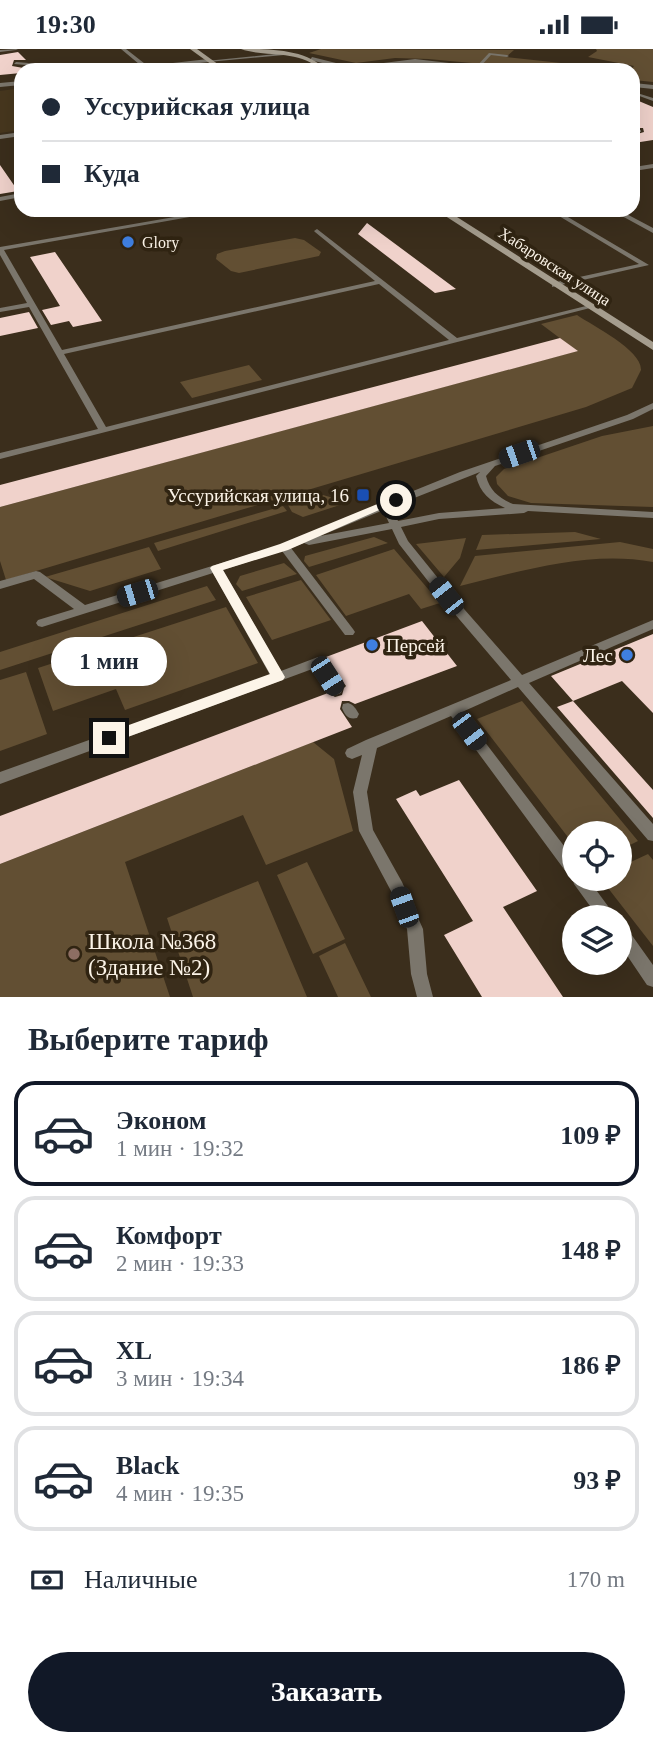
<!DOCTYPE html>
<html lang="ru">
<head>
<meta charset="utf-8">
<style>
  body { margin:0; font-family:"Times New Roman",serif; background:#f6f6f7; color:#1f2937; height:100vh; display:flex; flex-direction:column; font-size:26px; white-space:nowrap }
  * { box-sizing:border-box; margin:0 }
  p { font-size:23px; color:#747a83 }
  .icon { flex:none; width:38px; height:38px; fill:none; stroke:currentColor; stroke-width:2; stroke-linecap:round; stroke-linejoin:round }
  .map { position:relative; height:948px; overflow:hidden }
  .side { display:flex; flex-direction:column; background:#fff; flex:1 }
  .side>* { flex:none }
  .guide { position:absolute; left:14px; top:14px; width:626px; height:154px; border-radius:21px; box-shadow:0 7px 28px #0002; display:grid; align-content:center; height:154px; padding:0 28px; background:#fff }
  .fabs { position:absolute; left:562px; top:772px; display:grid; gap:14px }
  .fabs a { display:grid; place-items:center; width:70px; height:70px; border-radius:50%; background:#fff; box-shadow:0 7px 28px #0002; font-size:35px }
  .end { position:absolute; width:32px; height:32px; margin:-16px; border:9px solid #fcf4e8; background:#111; box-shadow:0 0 0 4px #111 }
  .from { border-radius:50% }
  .bubble { position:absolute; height:49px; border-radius:24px; background:#fff; box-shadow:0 7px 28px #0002; font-size:23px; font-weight:800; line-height:49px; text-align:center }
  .car { position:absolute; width:21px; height:42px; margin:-21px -10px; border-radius:9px; box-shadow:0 0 5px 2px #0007; background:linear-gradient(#222 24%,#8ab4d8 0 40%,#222 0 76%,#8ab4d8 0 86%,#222 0) }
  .guide b { display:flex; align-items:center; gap:24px; height:66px; font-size:26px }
  .guide b+b { border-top:2px solid #e0e1e3 }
  .guide i { width:18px; height:18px; background:#1f2937 }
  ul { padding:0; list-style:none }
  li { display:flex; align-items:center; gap:21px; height:105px; margin:0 14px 10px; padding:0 14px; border:4px solid #e0e1e3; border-radius:21px }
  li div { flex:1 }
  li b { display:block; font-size:26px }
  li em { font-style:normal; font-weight:800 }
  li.active { border-color:#111827 }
  li>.icon { width:63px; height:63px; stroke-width:1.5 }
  h2 { padding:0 28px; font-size:32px; line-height:84px }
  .pay { display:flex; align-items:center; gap:18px; height:77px; padding:0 28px; font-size:26px }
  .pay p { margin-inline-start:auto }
  .primary-button { display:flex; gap:14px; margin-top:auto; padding:14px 28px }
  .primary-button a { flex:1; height:80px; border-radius:42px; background:#111827; color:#fff; font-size:28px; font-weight:800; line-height:80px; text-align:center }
  .status { display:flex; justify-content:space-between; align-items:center; height:49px; padding:0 35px; background:#fff; direction:ltr }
  .status svg { height:19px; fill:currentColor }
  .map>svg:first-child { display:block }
</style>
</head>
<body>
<div class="status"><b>19:30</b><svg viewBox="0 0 49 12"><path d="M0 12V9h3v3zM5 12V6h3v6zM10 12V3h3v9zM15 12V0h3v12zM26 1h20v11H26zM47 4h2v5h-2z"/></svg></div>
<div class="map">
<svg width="653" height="948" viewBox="0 0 653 948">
  <rect width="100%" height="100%" fill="#3b2e1c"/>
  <!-- built -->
  <path fill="#47371e" d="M21,39v42l-21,3v-42z"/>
  <!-- green -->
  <path fill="#624f33" d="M321,0l193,1 -8,7 120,13h-77l-121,-11 -33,-1 -39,5 -47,-10z
    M596,0h57v33l-19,-2v-10h-4l4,-4 -46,-9 9,-6z
    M295,189l9,2 17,12 -2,4 -80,17 -8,-2 -15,-12 1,-5 8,-3z
    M577,266c16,11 65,35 64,55l-9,18 -46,19 -580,173 -6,-19v-54l577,-156 -36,-27z
    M249,316l13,15 -70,18 -12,-16z
    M653,377v81l-122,-4 -23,-7 -11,-12 -1,-7 8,-8 98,-33z
    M323,446l17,5 3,4 -40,13 -11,-5 -4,-7z
    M283,457l4,5 -129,40 -4,-8z
    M575,483l26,7 -125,11 6,-15z
    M374,488l14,6 -79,24 -5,-6 1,-5z
    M466,489l-6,20 -16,19 -28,-33z
    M620,493l33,7v13c-64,-12 -131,9 -193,24l15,-30z
    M149,498l12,22 -71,22 -45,-14z
    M394,500l46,54 -19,6 -12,-15 -63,22 -30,-41z
    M284,514l13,11 -55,17 -6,-7 4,-8z
    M301,531l30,40 -59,20 -26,-43z
    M207,537l9,14 -216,70v-18z
    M226,558l32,56 -133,47 -9,-21 -63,22 -15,-43z
    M26,623l21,62 -47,17v-71z
    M522,652l116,140 -18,9v-17h-46v12l-97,-126z
    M313,693l21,17 19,72 -87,34 -23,-50 -118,47 45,135h-170v-133z
    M648,805l5,6v86l-52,-67h19v-12z
    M307,813l38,77 -32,15 -36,-79z
    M258,832l49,116h-114l-26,-79z
    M345,894l26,54h-33l-19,-41z"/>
  <!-- building -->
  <path fill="#f0d2cb" d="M18,3l8,8h-12l-2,6 23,4h-14v3l-21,2v-20z
    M634,50l19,8v33l-19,3v-8l10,-3 -1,-4h-9z
    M0,116l18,26 -18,3z
    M367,174l89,66 -21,4 -77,-59z
    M55,203l47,69 -29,6 -4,-6 -18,4 -9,-15 18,-4 -30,-49z
    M29,263l9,16 -38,8v-18z
    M560,289l18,13 -578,156v-22z
    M422,572l35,45 -102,38 -6,-3h-7l-2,8 12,18 -352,137v-48l328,-123 7,4 7,-2 2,-7 2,-2 -20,-29z
    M653,585v79l-31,-32 -49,20 -22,-25z
    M573,652l80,89v28l-96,-111z
    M459,731l78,111 -34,16 60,90h-81l-38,-62 29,-14 -77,-122 20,-9 4,6z"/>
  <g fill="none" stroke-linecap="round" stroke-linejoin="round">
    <!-- service -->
    <path fill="#7b766c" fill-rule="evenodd" d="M18,0l-2,1 -16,2v-2z
      M121,0h5l23,18v2h-4z
      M285,4l-1,2 -76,7 -2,-1z
      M489,4l18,2 2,1 -2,1 -16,-2 -12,13h-4z
      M16,13l25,2 5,6h-4l-4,-4 -24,-2z
      M634,43l19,6v3l-19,-7z
      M641,81v2l-7,1v-2z
      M21,83v4l-21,3v-4z
      M653,115v4l-19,3v-4z
      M21,144v4l-21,4v-4z
      M215,161h14l-225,40 58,100 313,-69 -60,-49 -1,-1 3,-2 140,109 133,-33 4,2 -594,152v-6l98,-24 -69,-122 -29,5v-4l27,-5 -27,-48v-8zM379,235l70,56 -343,87 -42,-73z
      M549,161h7l93,55 -97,22v-4l87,-19z
      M611,161h8l34,18v5z
      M653,354v6l-20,10 -138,47 -9,10c4,15 13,22 27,28l140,8v6l-125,-7 -4,2 -85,6 -38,8 7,14 42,52 72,82 131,-55v9l-124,54 124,141v17l-5,-1 -130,-153 -56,25 112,147v20h14l28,38h-18l-24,-33 -2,-7 -3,-1 -118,-160 -74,32 -10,44 6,38 29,52 21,47 4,45 6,23h-16l-6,-23 -4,-45 -16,-38 -32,-60 -6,-39 9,-37 -10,4 -5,-2 -2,-4 2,-4 19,-9 145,-60 -69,-81 -43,-55 -7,-15 -83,16 -5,-2 -13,5 62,81 2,3 -2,3h-8l-63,-84 -59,19 58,101 37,-14 4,2 20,31 -1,3 -5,2 -5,-2 -16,-25 -315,116v-12l270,-97 -57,-102 -171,54 -4,-1 -2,-3 2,-3 36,-11 -40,-30 -34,10v-8l36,-10 4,1 45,33 195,-60 180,-73 167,-57zM480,423l-4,4c4,17 14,25 29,32l-66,5 -41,8 -4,-9 5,-8zM386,460l-2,3 5,11 -69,13z
      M348,654c6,2 8,6 11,11l-2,4c-9,2 -12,-3 -15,-10l1,-4z
      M620,875l6,3 27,38v22l-6,-2 -27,-40z"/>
    <!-- minor -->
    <path fill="#7b766c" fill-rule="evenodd" d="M208,10l2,3 -84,8 3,-2z
      M21,32v4l-21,2v-4z"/>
    <!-- tertiary -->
    <path fill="#7b766c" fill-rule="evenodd" d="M312,8l40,10 63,-8 94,11 -94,-7 -81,7 9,-2 -33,-8z
      M634,34l19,2v4l-19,-2z"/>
    <!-- secondary -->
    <path fill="#a59d8e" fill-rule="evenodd" d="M190,0h7l29,21h-7z
      M241,0c28,0 66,0 85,21h-6c-19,-21 -54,-12 -79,-21z
      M436,161h10l207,132v8z"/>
  </g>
  <!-- route -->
  <path fill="#fcf4e8" d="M392,449l10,2 -114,50 -65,20 62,107 -2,3 -169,62h-10l-3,-4 3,-4 166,-60 -60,-106 2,-2 68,-22z"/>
  <!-- markers -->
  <g fill="#3f7fe0" stroke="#302412" stroke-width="2.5">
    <circle cx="128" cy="193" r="7"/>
    <circle cx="372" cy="596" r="7"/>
    <circle cx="627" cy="606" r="7"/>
  </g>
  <rect fill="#1a4fb4" stroke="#302412" stroke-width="2.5" x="356" y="439" width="14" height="14" rx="3.5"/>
  <circle fill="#8d6e63" stroke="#302412" stroke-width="2.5" cx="74" cy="905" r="7"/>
  <g text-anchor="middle" stroke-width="7" stroke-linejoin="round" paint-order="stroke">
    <!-- far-poi labels -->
    <g font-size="16" fill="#fcf4e8" stroke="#302412" text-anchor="start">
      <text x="142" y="199">Glory</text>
    </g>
    <!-- far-street labels -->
    <g font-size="16" fill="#fcf4e8" stroke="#302412">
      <text transform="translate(555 217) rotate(33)" y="6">Хабаровская улица</text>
    </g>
    <!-- poi labels -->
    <g font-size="19" fill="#fcf4e8" stroke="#302412" text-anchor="end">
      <text x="349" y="453">Уссурийская улица, 16</text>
      <text x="386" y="603" text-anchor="start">Персей</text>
      <text x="613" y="613">Лес</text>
    </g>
    <!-- near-poi labels -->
    <g font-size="23" fill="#fcf4e8" stroke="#302412" text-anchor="start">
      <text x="88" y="900">Школа №368<tspan x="88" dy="26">(Здание №2)</tspan></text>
    </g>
  </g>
</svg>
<div class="fabs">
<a><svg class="icon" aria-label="locate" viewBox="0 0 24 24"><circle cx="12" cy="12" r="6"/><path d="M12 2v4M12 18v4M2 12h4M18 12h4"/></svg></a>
<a><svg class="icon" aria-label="layers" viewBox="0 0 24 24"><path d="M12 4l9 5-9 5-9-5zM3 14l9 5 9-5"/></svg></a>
</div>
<i class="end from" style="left:396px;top:451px"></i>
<i class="end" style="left:109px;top:689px"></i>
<div class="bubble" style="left:51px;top:588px;width:116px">1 мин</div>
<i class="car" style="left:519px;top:405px;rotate:251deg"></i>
<i class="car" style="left:137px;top:544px;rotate:253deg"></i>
<i class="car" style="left:446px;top:547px;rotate:322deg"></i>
<i class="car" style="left:327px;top:627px;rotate:147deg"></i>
<i class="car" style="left:469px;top:682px;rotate:143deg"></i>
<i class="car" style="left:404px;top:858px;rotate:340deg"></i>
<div class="guide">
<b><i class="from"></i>Уссурийская улица</b>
<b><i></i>Куда</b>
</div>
</div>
<section class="side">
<h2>Выберите тариф</h2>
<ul>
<li class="active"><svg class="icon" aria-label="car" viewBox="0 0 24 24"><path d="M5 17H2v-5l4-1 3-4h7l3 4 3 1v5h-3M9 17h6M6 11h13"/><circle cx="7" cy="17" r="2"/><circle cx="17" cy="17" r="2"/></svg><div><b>Эконом</b><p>1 мин · 19:32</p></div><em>109 ₽</em></li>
<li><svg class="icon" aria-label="car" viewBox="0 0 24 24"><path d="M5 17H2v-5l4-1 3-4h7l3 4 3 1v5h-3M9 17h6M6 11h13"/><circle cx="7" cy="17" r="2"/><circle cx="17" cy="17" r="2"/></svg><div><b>Комфорт</b><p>2 мин · 19:33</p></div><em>148 ₽</em></li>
<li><svg class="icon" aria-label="car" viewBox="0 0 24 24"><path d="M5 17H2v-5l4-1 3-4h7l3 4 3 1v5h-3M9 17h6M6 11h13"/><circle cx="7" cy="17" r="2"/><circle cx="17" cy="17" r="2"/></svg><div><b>XL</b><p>3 мин · 19:34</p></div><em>186 ₽</em></li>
<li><svg class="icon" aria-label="car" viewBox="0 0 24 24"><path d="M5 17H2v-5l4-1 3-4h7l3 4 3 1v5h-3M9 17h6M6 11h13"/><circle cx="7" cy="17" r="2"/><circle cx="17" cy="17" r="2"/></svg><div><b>Black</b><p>4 мин · 19:35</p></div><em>93 ₽</em></li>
</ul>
<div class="pay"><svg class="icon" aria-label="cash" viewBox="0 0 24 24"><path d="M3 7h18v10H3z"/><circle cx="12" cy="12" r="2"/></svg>Наличные<p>170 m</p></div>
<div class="primary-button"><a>Заказать</a></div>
</section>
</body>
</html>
